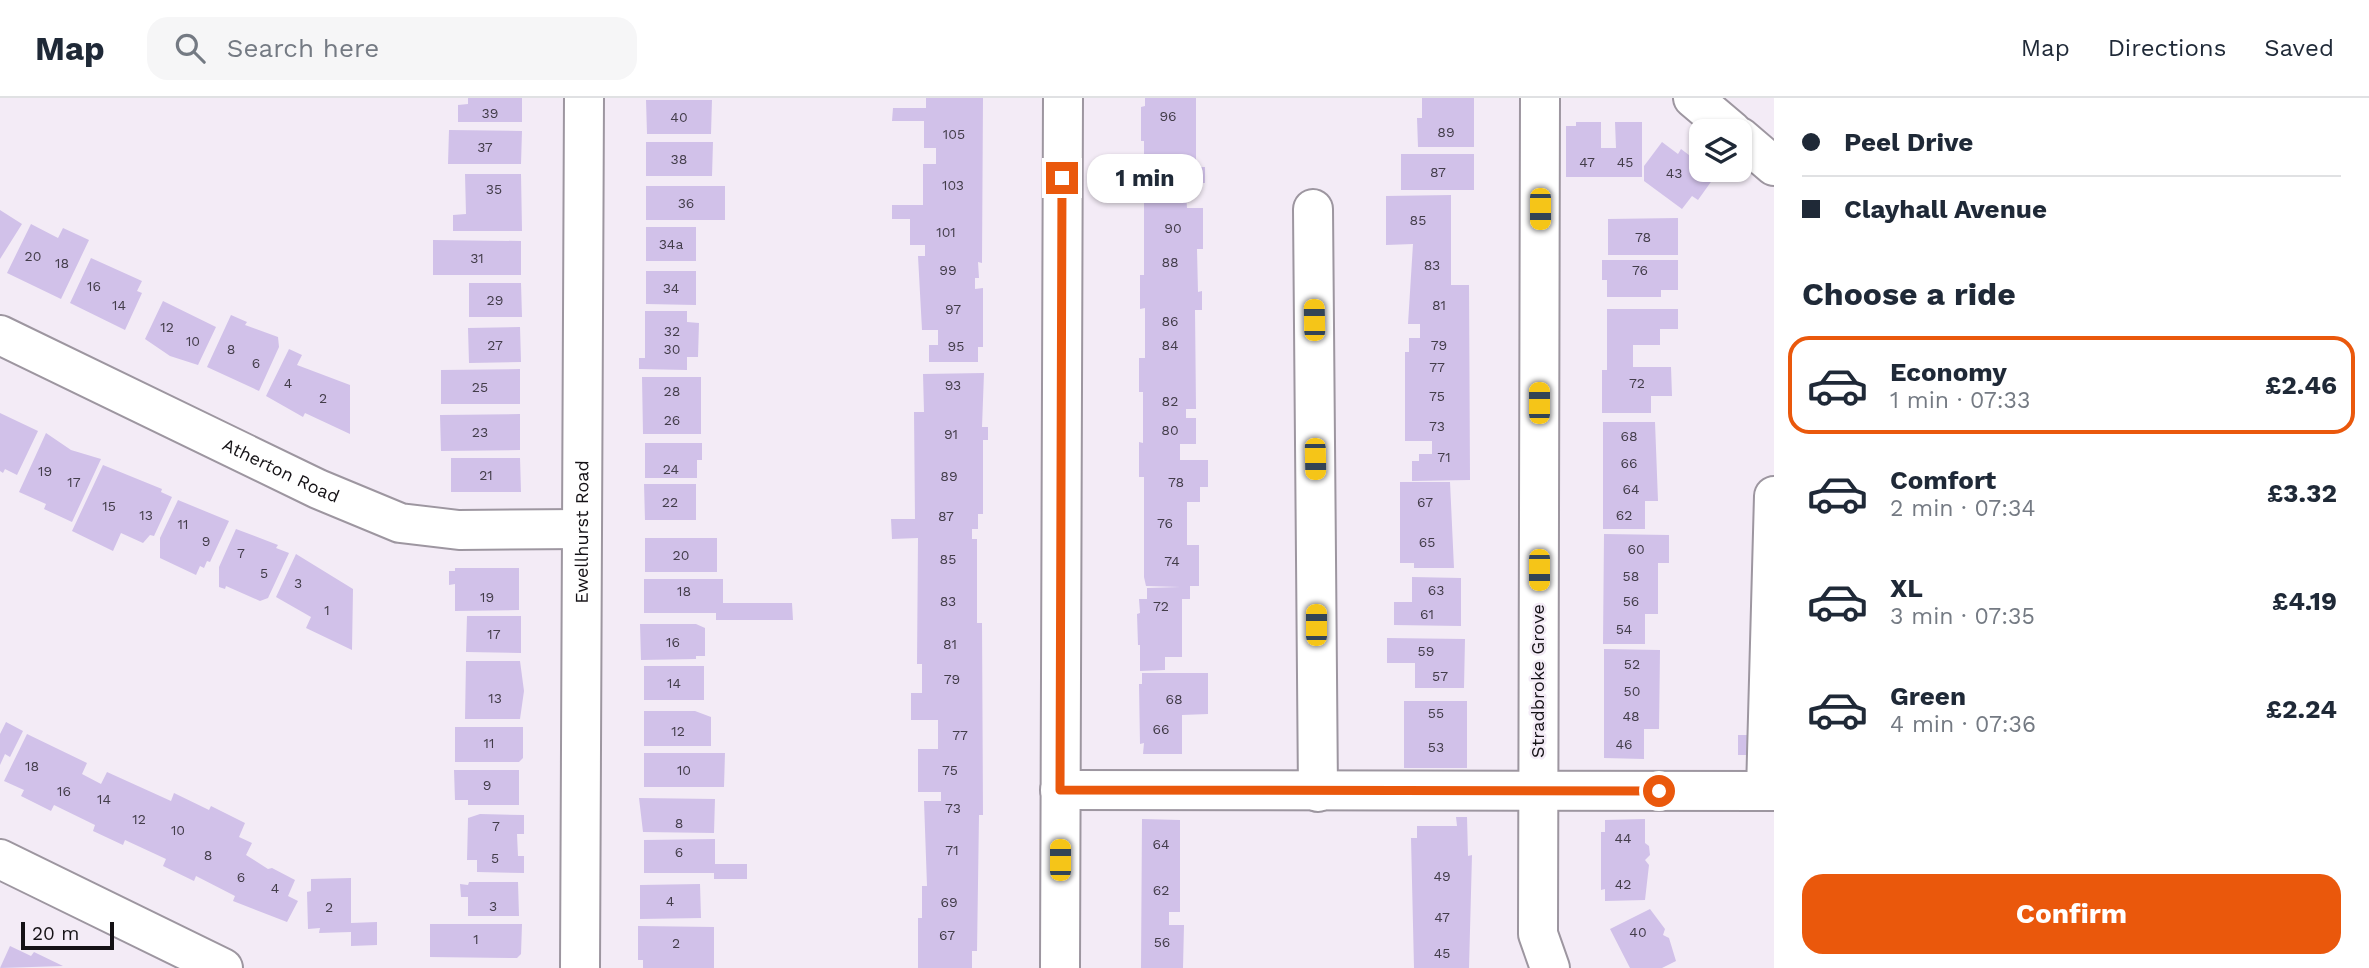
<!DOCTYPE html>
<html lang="en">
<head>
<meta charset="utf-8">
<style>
  body { margin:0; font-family:"Work Sans",sans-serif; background:#f6f6f7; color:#1f2937; height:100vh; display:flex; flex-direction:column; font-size:26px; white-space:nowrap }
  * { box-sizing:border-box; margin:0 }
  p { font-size:23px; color:#747a83 }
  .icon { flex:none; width:38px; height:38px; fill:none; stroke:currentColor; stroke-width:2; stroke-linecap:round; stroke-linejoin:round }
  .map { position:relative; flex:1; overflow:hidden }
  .drawer { display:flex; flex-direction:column; background:#fff; width:595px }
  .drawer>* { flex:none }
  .banner { display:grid; align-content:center; height:154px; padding:0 28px; background:#fff }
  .tools { position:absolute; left:1689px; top:21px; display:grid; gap:14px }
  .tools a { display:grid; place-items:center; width:63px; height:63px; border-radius:14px; background:#fff; box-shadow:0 2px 5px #0004; font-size:35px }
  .scale { position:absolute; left:21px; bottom:18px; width:93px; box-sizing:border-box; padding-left:7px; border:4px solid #141115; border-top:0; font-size:19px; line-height:24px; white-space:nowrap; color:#141115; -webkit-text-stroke:5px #f3ebf6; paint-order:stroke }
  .end { position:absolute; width:32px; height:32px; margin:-16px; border:9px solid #ea580c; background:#fff; box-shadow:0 0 0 4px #fff }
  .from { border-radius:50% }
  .bubble { position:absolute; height:49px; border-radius:21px; background:#fff; box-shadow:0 2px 5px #0004; font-size:23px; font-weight:700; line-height:49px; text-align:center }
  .car { position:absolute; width:21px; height:42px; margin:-21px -10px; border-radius:9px; box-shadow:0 0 5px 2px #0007; background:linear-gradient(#f5c518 24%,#345 0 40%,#f5c518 0 76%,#345 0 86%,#f5c518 0) }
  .banner b { display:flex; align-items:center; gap:24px; height:66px; font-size:26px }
  .banner b+b { border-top:2px solid #e0e1e3 }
  .banner i { width:18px; height:18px; background:#1f2937 }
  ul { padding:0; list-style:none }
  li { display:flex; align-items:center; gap:21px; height:98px; margin:0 14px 10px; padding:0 14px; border:4px solid transparent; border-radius:21px }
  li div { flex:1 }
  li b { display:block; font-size:26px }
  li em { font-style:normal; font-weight:700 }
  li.on { border-color:#ea580c }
  li>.icon { width:63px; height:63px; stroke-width:1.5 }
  h2 { padding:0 28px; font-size:32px; line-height:84px }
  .primary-button { display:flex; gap:14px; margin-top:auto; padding:14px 28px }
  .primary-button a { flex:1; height:80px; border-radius:21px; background:#ea580c; color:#fff; font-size:28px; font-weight:700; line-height:80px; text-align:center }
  header { display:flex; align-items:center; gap:42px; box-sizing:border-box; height:98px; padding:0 35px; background:#fff; border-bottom:2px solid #e0e1e3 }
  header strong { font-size:33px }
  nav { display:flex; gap:38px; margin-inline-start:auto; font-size:24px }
  .search { width:490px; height:63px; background:#f6f6f7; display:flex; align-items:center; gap:18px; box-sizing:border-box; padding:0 24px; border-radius:21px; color:#747a83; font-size:26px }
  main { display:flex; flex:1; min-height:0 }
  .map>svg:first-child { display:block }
</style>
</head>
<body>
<header>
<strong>Map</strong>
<div class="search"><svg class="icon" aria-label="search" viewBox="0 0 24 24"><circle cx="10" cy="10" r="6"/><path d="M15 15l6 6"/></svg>Search here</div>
<nav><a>Map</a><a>Directions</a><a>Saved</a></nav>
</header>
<main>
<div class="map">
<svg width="1774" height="870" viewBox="0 0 1774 870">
  <rect width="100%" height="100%" fill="#f3ebf6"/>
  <!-- building -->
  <path fill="#d1c1e9" d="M468,0h54v24h-64v-17l10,-1z
    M926,0h57l-1,165 -4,-1 1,16h-4v11l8,-1v59h-5v15h-49v-17h9v-15h-16l-4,-74h7v-11h-15v-26h-18v-14h31v-41h13v-16h-12v-27h-32l1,-13h33z
    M1145,0h51v69h9v16h-13v9h-6l1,16h16v41h-6l1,43 4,-1v19h-7l1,99h-10v9h10v26h-16v16h28v27h-8v15h-13v43h12v41h-9v13h-8v58h-17v13l-25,1v-26h-2l-1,-31 3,-1 -1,-14h8v-11l33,-1 -34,-1 -2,-9v-100h-5v-35l4,1v-51h-4v-34h6v-50l-5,1v-34h4v-100l4,1v-9l-4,-1v-25h-3v-34l4,-1z
    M1422,0h52v49h-56l-1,-29h5z
    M646,2h66l-1,34h-64z
    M1576,24h25v26h15l-1,-26h27v55h-76v-51h10z
    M449,32l73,1 -1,33h-73z
    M646,44h67l-1,34h-66z
    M1662,44l16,12 3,-5 12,9 -3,4 23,17 -15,21 -6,-4 -10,13 -38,-28v-15z
    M1401,56h73v36h-73z
    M465,76h56l1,57h-69v-16l13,-1z
    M646,88h79v34h-79z
    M1451,97v90h18l1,195 -58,1v-20h7v-7h13v-13h-27v-89h4v-14h11v-14h-12l5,-80 -27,1v-49z
    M0,112l22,14 -22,35z
    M1678,120v37h-70v-36z
    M31,126l27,14 5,-10 26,12 -28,59 -54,-26z
    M646,129h50v34h-50z
    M433,142l88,1v34h-88z
    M91,160l51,23 -5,10 5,2 -17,37 -55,-27z
    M1602,162h76v30h-17v7h-54v-17h-5z
    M646,173h50v34l-50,-1z
    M469,185h52l1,34h-53z
    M163,203l53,26 -18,38 -28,-9 -25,-17z
    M1607,211h71v20h-18v16h-27v22h38l1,29h-21v17h-49v-43h5z
    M645,213h42v11l12,1 -1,34h-11v13l-48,-1v-11h6z
    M231,217l16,7 -2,3 33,12 1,10 -20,44 -52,-24z
    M520,229l1,35 -52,1 -1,-35z
    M289,251l13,6 -5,10 53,20v49l-45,-21 -2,4 -37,-21z
    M520,271v35h-79v-34z
    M984,275l-2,54h6v13h-5v74h-5v15h-6v10h5v84h5l1,192h-4l-2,136h-5v17h-54v-50h4v-32h5l-3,-85h17v-9h-23v-43h20v-29h-27v-27h11v-29h-5l1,-126 -26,1 -1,-20h24l-1,-107h10l-1,-38z
    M642,279h59v57h-58z
    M0,315l38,18 -21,44 -12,-6 -2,4 -3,-2z
    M520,316v36l-79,1 -1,-36z
    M1603,324h52l3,79h-13v28h-42z
    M46,335l25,17 30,9 -29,63 -28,-13 2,-5 -27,-12z
    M645,345h57v17h-5v18h-52z
    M451,360h69l1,34h-70z
    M103,367l59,24 -1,3 11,5 -18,39 -4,-1 -7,8 -22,-10 -8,18 -41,-20z
    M1400,384h50l4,86h-40v-5h-14z
    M644,386h52v36h-51z
    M178,402l51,21 -19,41 -3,-1 -3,7 -4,-2 -4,9 -36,-17v-20z
    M236,431l42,16 -2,3 13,5 -21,45 -8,3 -34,-15 -1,3 -6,-2v-20z
    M1604,436l65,1v28h-11v51h-13v30h-42z
    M645,440h72v34h-72z
    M296,456l57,35 -1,61 -46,-22 5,-11 -35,-20z
    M455,470h64v42l-64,1v-27l-6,1v-14h6z
    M1412,479l49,1v48l-67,-1v-23h18z
    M644,481h79v24h69l1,17h-77v-7h-72z
    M467,518h54v37l-55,-1z
    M640,526h56l9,4v28h-9v3l-55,1z
    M1387,540l78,1 -1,49h-49v-25h-28z
    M1604,551l56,1 -1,79h-15v30l-40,-1z
    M466,563h54l4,30 -4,28h-55z
    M644,568h60v34h-60z
    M1142,575h66v41l-26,1v39h-39l1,-11 -4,1 -1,-60h3z
    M1404,603h63v67h-63z
    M644,613h51l16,6v29h-67z
    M6,624l17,9 -13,26 -5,-3 -5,11v-31z
    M455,629h68v31l-4,4h-64z
    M27,636l60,29 -5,11 19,10 6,-12 64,29 3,-8 35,17 2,-4 34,17 -6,14 13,6 -6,12 22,14 4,-1 23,12 -7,16 10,5 -11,21 -54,-21 2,-5 -39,-20 -2,5 -31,-15 3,-7 -41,-19 -2,5 -30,-14 2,-6 -41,-20 -3,6 -30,-15 3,-6 -20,-9z
    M1738,637h16v20h-16z
    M644,655h81l-1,34h-80z
    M454,672h65v35h-51v-5h-13z
    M639,700l76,1 -1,34 -71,-1z
    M480,716l44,1v19h-7l1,22h6v17l-47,-1v-12h-10l1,-42z
    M1456,719h11l1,39 4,-1 -3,113h-55l-3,-130h6v-12h40z
    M1142,721l38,1v92h-11v13h15l-1,43h-42z
    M1645,721v24l4,3 1,9 -5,5 4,5 -4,35 -40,1v-12l-4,1v-58h4v-12z
    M715,741v25h32v15h-33v-6h-70v-33z
    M351,780v45l26,-1v23l-26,1v-14l-32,1 1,-5 -12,1 -1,-37 4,-1v-12z
    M469,784h49l1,34h-51v-19h-7l-1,-13 8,1z
    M700,786l1,34 -61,1v-34z
    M1650,811l15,20 -2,6 6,3 7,23 -14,7h-32l-20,-39z
    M430,826h92l-1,30 -4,4 -87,-1z
    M638,828l76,1v41h-71v-8h-5z
    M10,848l21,10 3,-4 29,14 -63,2z"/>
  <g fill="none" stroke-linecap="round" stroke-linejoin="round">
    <!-- minor casing -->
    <g stroke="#9d96a0" stroke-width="42">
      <g id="minor">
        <path d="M1540,0l-2,836 12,34"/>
        <path d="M1693,0l39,33"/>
        <path d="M1740,39l34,29"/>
        <path d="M1313,111l5,583"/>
        <path id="s1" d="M0,237l318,154 82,34 59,7 123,-1"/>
        <path d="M1060,692l714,1"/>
        <path d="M1766,693l8,-295"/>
        <path d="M0,761l223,109"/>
        <path id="s2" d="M580,870l4,-870"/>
        <path d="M1060,870l3,-870"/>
      </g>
    </g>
    <!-- minor -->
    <use href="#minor" stroke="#fff" stroke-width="38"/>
  </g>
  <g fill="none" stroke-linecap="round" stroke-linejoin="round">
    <!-- route -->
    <path stroke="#ea580c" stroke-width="9" d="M1062,80l-2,612 599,1"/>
  </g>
  <g text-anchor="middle" stroke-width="5" stroke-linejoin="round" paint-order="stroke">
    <!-- number labels -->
    <g font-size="14" fill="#433d4a">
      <text x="490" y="20">39</text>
      <text x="1168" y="23">96</text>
      <text x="679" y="24">40</text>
      <text x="1446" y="39">89</text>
      <text x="954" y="41">105</text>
      <text x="485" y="54">37</text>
      <text x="679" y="66">38</text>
      <text x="1587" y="69">47</text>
      <text x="1625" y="69">45</text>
      <text x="1438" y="79">87</text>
      <text x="1674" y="80">43</text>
      <text x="953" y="92">103</text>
      <text x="494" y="96">35</text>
      <text x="686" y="110">36</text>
      <text x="1418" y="127">85</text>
      <text x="1173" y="135">90</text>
      <text x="946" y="139">101</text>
      <text x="1643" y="144">78</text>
      <text x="671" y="151">34a</text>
      <text x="33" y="163">20</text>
      <text x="477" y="165">31</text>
      <text x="1170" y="169">88</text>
      <text x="62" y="170">18</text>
      <text x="1432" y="172">83</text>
      <text x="948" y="177">99</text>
      <text x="1640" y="177">76</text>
      <text x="94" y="193">16</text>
      <text x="671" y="195">34</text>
      <text x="495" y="207">29</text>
      <text x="119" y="212">14</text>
      <text x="1439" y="212">81</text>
      <text x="953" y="216">97</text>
      <text x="1170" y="228">86</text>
      <text x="167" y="234">12</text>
      <text x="672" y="238">32</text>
      <text x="193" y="248">10</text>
      <text x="495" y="252">27</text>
      <text x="1170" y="252">84</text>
      <text x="1439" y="252">79</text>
      <text x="956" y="253">95</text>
      <text x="231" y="256">8</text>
      <text x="672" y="256">30</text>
      <text x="256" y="270">6</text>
      <text x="1437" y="274">77</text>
      <text x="288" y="290">4</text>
      <text x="1637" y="290">72</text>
      <text x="953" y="292">93</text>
      <text x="480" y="294">25</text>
      <text x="672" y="298">28</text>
      <text x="1437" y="303">75</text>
      <text x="323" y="305">2</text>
      <text x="1170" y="308">82</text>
      <text x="672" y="327">26</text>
      <text x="1437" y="333">73</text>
      <text x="1170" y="337">80</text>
      <text x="480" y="339">23</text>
      <text x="951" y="341">91</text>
      <text x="1629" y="343">68</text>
      <text x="1444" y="364">71</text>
      <text x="1629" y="370">66</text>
      <text x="671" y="376">24</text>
      <text x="45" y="378">19</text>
      <text x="486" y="382">21</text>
      <text x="949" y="383">89</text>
      <text x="74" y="389">17</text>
      <text x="1176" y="389">78</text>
      <text x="1631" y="396">64</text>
      <text x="670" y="409">22</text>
      <text x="1425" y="409">67</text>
      <text x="109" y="413">15</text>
      <text x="146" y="422">13</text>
      <text x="1624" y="422">62</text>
      <text x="946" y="423">87</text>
      <text x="1165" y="430">76</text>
      <text x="183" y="431">11</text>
      <text x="206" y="448">9</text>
      <text x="1427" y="449">65</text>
      <text x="1636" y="456">60</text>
      <text x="241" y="460">7</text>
      <text x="681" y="462">20</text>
      <text x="948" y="466">85</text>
      <text x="1172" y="468">74</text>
      <text x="264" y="480">5</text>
      <text x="1631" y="483">58</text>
      <text x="298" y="490">3</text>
      <text x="1436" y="497">63</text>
      <text x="684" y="498">18</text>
      <text x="487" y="504">19</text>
      <text x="948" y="508">83</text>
      <text x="1631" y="508">56</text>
      <text x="1161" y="513">72</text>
      <text x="327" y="517">1</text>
      <text x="1427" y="521">61</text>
      <text x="1624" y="536">54</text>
      <text x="494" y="541">17</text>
      <text x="673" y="549">16</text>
      <text x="950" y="551">81</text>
      <text x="1426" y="558">59</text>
      <text x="1632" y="571">52</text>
      <text x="1440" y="583">57</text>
      <text x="952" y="586">79</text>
      <text x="674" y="590">14</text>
      <text x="1632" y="598">50</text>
      <text x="495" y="605">13</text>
      <text x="1174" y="606">68</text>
      <text x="1436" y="620">55</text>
      <text x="1631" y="623">48</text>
      <text x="1161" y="636">66</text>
      <text x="678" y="638">12</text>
      <text x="960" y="642">77</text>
      <text x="489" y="650">11</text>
      <text x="1624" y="651">46</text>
      <text x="1436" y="654">53</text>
      <text x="32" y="673">18</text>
      <text x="684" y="677">10</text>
      <text x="950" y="677">75</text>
      <text x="487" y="692">9</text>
      <text x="64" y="698">16</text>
      <text x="104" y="706">14</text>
      <text x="953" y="715">73</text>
      <text x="139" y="726">12</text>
      <text x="679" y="730">8</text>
      <text x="496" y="733">7</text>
      <text x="178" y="737">10</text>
      <text x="1623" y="745">44</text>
      <text x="1161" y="751">64</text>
      <text x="952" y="757">71</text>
      <text x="679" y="759">6</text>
      <text x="208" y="762">8</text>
      <text x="495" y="765">5</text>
      <text x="1442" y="783">49</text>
      <text x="241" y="784">6</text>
      <text x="1623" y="791">42</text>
      <text x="275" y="795">4</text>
      <text x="1161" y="797">62</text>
      <text x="670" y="808">4</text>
      <text x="949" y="809">69</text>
      <text x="493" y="813">3</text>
      <text x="329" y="814">2</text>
      <text x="1442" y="824">47</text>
      <text x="1638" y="839">40</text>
      <text x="947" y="842">67</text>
      <text x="476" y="846">1</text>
      <text x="1162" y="849">56</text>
      <text x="676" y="850">2</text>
      <text x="1442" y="860">45</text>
    </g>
    <!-- street labels -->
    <g font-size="18" fill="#141115" stroke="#f3ebf6">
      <text dy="6" stroke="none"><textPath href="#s1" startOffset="312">Atherton Road</textPath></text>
      <text dy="6" stroke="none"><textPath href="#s2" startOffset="436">Ewellhurst Road</textPath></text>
      <text transform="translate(1538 583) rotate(-90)" y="6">Stradbroke Grove</text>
    </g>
  </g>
</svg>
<div class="tools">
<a><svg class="icon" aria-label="layers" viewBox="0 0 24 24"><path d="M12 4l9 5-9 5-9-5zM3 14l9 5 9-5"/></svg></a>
</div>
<div class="scale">20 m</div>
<i class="end from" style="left:1659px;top:693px"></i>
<i class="end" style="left:1062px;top:80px"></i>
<div class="bubble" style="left:1087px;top:56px;width:116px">1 min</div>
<i class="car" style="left:1540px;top:111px;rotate:180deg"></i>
<i class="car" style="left:1314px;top:222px;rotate:359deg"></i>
<i class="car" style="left:1539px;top:305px;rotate:0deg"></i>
<i class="car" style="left:1315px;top:361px;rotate:179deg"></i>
<i class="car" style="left:1539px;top:472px;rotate:180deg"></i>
<i class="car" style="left:1316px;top:527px;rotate:0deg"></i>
<i class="car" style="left:1060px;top:762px;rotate:0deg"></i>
</div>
<section class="drawer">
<div class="banner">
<b><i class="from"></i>Peel Drive</b>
<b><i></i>Clayhall Avenue</b>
</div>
<h2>Choose a ride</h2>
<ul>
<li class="on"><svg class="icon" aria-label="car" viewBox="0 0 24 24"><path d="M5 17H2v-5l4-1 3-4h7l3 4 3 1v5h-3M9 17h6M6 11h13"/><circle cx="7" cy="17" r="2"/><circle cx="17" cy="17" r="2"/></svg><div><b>Economy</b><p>1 min · 07:33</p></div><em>£2.46</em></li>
<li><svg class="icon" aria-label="car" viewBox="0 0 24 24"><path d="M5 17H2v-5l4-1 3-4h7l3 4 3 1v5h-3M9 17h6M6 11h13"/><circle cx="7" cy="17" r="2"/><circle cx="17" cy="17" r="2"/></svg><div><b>Comfort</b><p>2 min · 07:34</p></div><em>£3.32</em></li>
<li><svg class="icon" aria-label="car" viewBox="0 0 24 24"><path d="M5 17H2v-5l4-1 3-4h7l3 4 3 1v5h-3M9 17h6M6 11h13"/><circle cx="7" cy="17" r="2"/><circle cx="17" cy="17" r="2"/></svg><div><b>XL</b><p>3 min · 07:35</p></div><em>£4.19</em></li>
<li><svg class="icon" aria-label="car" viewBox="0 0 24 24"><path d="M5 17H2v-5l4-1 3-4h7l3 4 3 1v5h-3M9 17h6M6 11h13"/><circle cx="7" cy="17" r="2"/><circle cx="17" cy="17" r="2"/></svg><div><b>Green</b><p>4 min · 07:36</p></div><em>£2.24</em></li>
</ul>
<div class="primary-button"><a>Confirm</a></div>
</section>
</main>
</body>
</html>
